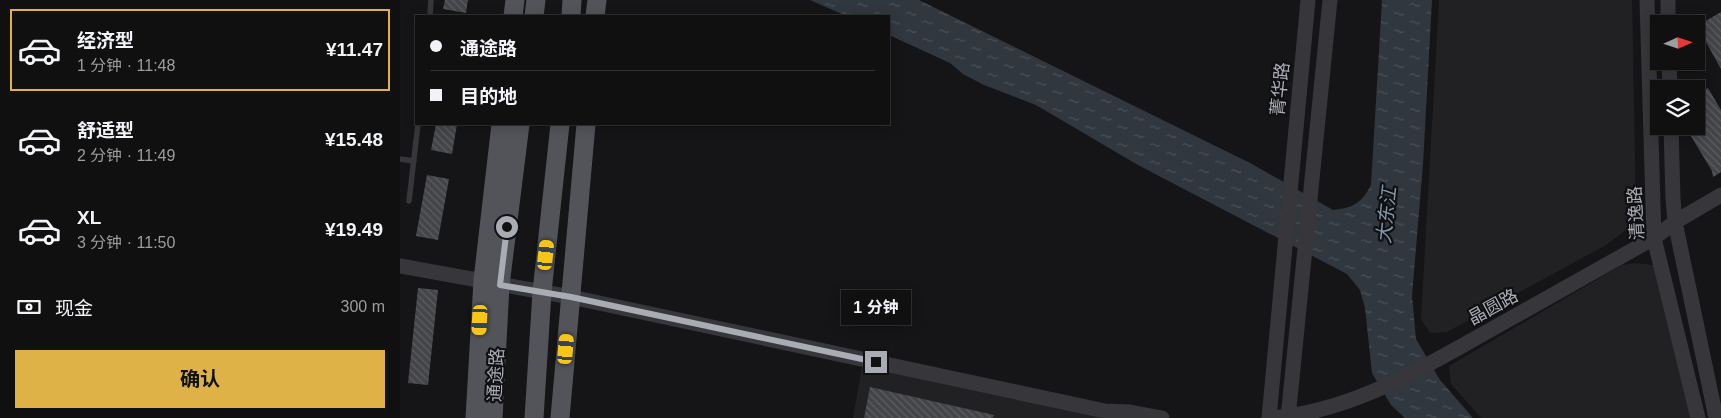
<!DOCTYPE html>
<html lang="zh">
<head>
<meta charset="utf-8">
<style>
  body { margin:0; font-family:Arial,"Noto Sans SC",sans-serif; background:#19191a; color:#f1f3f6; height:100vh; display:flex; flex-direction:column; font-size:19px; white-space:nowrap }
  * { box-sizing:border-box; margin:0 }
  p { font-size:16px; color:#9c9d9f }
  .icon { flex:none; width:28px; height:28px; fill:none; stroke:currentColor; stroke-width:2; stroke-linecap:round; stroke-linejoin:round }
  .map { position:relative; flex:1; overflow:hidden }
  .drawer { display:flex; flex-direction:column; background:#101011; width:400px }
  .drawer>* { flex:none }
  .hud { position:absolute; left:15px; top:15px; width:475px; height:110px; border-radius:0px; box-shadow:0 2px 12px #0003,0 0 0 1px #303031; display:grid; align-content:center; height:110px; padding:0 15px; background:#101011 }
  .needle { width:32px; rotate:87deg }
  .tools { position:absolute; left:1250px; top:15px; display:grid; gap:10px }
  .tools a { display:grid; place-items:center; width:55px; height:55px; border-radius:0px; background:#101011; box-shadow:0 2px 12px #0003,0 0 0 1px #303031; font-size:25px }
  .end { position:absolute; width:22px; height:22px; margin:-11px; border:6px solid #a9acb5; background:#111; box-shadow:0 0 0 2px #111 }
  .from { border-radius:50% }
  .bubble { position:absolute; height:35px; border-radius:0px; background:#101011; box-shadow:0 2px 12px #0003,0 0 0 1px #303031; font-size:16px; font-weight:700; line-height:35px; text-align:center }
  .car { position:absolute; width:15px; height:30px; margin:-15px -8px; border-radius:6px; box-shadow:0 0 4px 1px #0007; background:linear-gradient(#f5c518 24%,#345 0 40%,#f5c518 0 76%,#345 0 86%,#f5c518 0) }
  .hud b { display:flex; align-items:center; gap:18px; height:48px; font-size:19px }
  .hud b+b { border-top:1px solid #303031 }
  .hud i { width:12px; height:12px; background:#f1f3f6 }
  ul { padding:9px 0 0; list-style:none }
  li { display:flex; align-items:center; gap:15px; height:82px; margin:0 10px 8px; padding:0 5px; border:2px solid transparent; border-radius:0px }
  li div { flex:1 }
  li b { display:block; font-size:19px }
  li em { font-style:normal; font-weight:700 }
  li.active { border-color:#deb246 }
  li>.icon { width:45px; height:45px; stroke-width:1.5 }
  .pay { display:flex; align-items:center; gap:12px; height:55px; padding:0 15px; font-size:19px }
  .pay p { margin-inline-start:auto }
  .action { display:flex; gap:10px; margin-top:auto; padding:10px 15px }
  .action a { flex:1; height:58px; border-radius:0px; background:#deb246; color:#111; font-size:20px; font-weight:700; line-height:58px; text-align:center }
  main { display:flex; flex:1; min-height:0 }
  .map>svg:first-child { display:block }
</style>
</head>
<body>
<main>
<section class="drawer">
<ul>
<li class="active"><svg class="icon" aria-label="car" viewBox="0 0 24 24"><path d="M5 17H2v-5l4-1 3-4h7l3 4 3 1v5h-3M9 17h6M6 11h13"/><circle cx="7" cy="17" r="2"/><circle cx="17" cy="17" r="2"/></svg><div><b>经济型</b><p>1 分钟 · 11:48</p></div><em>¥11.47</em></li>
<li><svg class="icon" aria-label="car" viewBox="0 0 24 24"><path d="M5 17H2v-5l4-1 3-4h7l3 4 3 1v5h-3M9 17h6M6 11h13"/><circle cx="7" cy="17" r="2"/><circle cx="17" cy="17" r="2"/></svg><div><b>舒适型</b><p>2 分钟 · 11:49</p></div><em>¥15.48</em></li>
<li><svg class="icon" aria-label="car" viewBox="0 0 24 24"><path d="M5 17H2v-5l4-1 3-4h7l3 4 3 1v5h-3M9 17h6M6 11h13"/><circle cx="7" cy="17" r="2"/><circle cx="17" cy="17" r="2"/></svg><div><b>XL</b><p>3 分钟 · 11:50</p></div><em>¥19.49</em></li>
</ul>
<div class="pay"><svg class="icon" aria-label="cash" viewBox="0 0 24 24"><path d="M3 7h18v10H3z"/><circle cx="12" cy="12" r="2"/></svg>现金<p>300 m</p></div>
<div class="action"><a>确认</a></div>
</section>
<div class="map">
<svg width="1321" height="418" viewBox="0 0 1321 418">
  <defs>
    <pattern id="water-ripples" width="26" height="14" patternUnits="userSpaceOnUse" patternTransform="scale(1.25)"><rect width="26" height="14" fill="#30373e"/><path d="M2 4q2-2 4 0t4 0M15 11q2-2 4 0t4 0" fill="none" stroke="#4b5158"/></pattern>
    <pattern id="building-back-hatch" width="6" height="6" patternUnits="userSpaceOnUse" patternTransform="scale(1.25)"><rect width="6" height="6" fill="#444549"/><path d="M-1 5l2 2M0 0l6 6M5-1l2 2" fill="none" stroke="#5c5d61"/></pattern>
  </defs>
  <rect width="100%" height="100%" fill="#151517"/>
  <!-- built -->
  <path fill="#212124" d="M1039,0h193l4,215 -10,15 -20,15 -159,87 -17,1 -9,-14z
    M1236,263l17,2 38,153h-210l-30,-34 -2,-18 173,-101z
    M462,366l246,52h-255z"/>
  <!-- water -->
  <path fill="url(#water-ripples)" d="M410,0h109l331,163 83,47c20,-2 29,-7 38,-25l11,-185h50l-9,164 -11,132 4,43 24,41 33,38h-68l-14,-13 -19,-32 -7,-65 -5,-18 -13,-16 -209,-109 -102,-60 -52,-20 -21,-11 -13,-11 -61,-28v-19h-43z"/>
  <!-- building -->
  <path fill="url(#building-back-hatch)" d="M45,0h23l-2,13 -23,-4z
    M1321,12v57l-24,-43z
    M1308,88l13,22v62l-8,5 -1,-6 -27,-45h11v-12l8,-3 -8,-13v-4z
    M36,124h21l-5,30 -21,-4z
    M27,175l22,4 -11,61 -22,-4z
    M18,288l20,2 -10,95 -20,-2z
    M470,387l124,28 -1,3h-129z"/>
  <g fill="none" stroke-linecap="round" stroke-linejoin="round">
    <!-- service -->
    <path stroke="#37373b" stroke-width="5.5" d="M30,16l1,-16
      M0,159l14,2
      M9,201l9,-77"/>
    <!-- tertiary -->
    <path stroke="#37373b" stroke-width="15" d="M1247,0l7,238 44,180
      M1268,0v24
      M1269,61l1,28
      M1271,126l2,73 2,23 41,196
      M0,266l171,31 534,114 25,1 32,6
      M869,418l39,-418
      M870,418c82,-6 152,-50 222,-89 54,-30 108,-61 162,-91l21,-16 46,-27
      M888,418l42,-418"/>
    <!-- primary -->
    <path stroke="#53545a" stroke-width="19" d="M113,16l2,-16
      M134,16l2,-16
      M171,16l1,-16
      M195,16l2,-16
      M75,418l8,-138 18,-156
      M93,418l7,-133 20,-161
      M134,418l8,-126 18,-168
      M160,418l26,-294"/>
  </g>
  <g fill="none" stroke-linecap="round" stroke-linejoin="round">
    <!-- route -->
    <path stroke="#a9acb5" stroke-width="6" d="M107,227l-7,58 71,12 305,65"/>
  </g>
  <g text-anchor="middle" stroke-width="4.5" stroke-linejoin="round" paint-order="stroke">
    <!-- street labels -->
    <g font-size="18" fill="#a9acb5" stroke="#101012">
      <text transform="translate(880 89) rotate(-84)" y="6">菁华路</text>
      <text transform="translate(1236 213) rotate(-93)" y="6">清逸路</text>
      <text transform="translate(1093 307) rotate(-29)" y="6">晶圆路</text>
      <text transform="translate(96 375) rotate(-87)" y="6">通途路</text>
    </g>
    <!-- water labels -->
    <g font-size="19" font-style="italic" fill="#8397ad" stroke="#101012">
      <text transform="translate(986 215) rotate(-84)" y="7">大东江</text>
    </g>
  </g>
</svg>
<div class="tools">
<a><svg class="needle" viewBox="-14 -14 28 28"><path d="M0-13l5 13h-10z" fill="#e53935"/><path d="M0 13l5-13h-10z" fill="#9c9d9f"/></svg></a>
<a><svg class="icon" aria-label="layers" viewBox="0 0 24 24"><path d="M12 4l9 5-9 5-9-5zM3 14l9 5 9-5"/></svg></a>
</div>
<i class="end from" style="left:107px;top:227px"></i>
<i class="end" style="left:476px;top:362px"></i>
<div class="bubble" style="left:441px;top:290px;width:70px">1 分钟</div>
<i class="car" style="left:146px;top:255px;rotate:6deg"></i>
<i class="car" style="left:80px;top:320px;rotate:183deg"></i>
<i class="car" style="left:166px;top:349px;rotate:5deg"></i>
<div class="hud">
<b><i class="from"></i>通途路</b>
<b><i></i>目的地</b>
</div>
</div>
</main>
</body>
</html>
